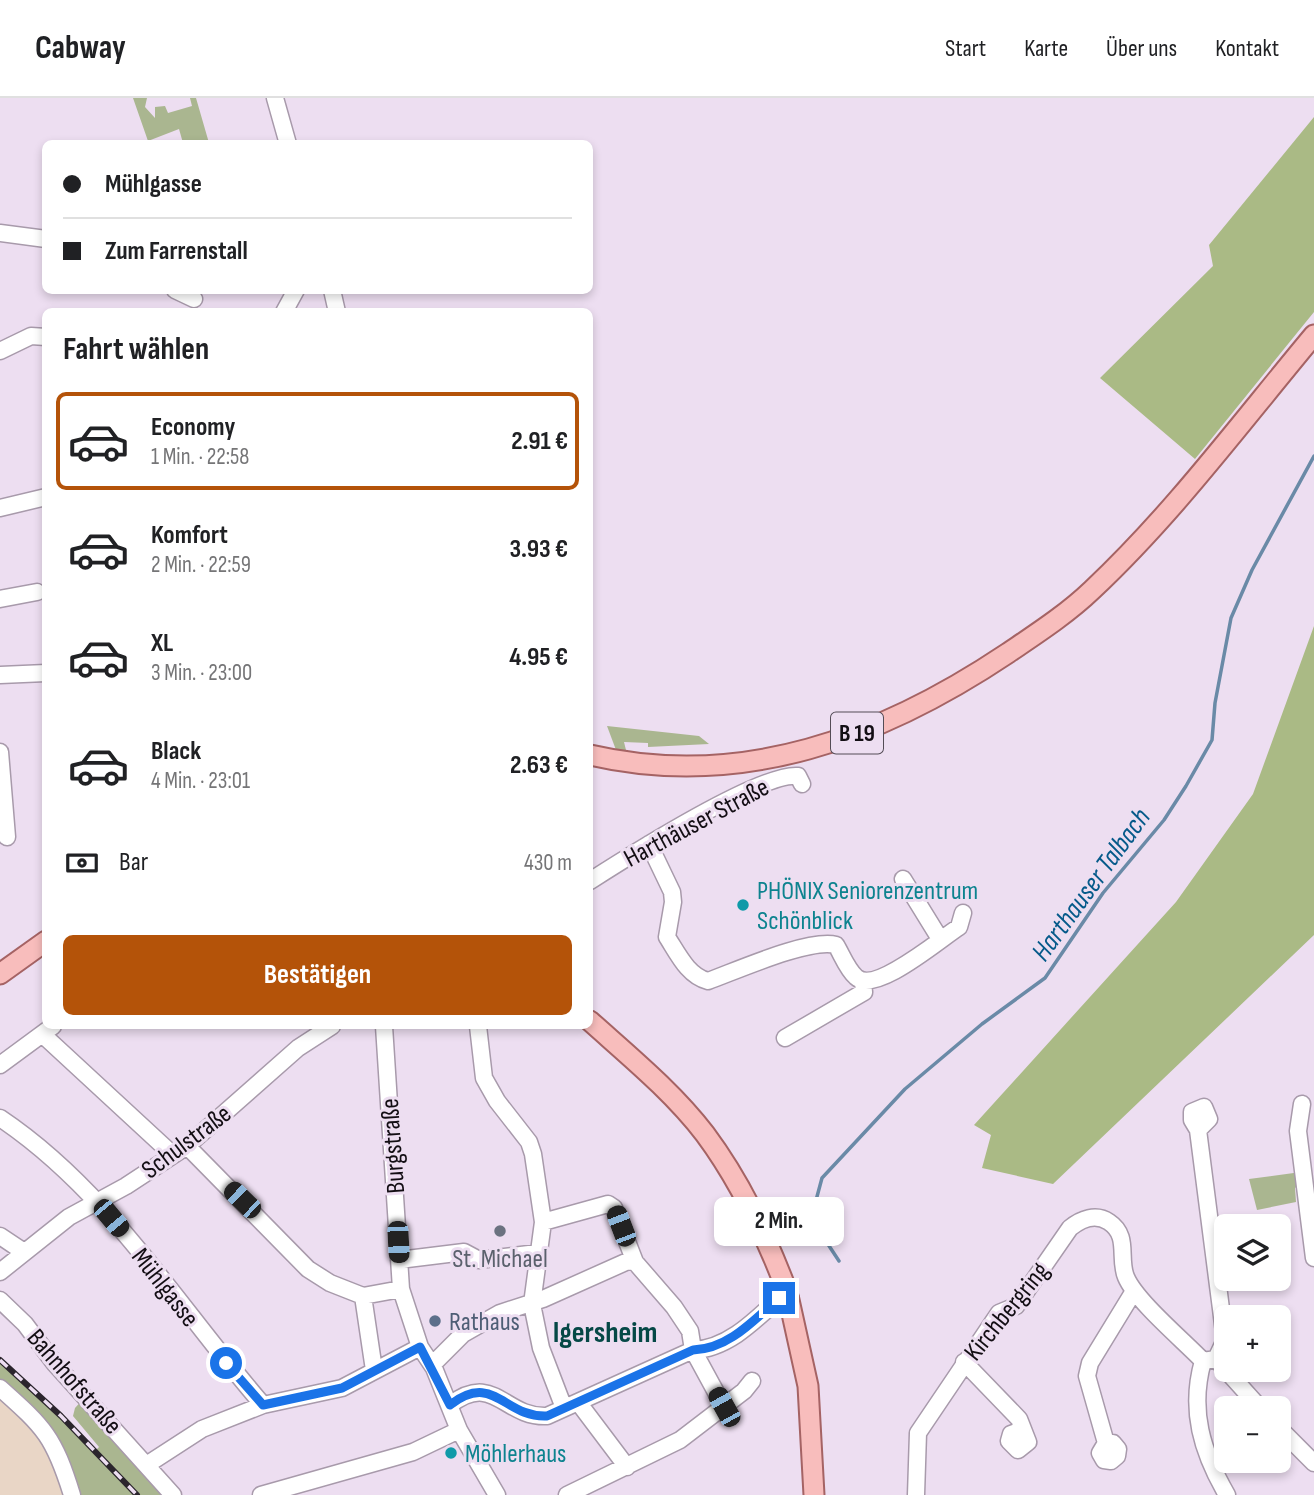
<!DOCTYPE html>
<html lang="de">
<head>
<meta charset="utf-8">
<style>
  body { margin:0; font-family:"Sofia Sans Condensed",sans-serif; background:#f6f6f6; color:#202124; height:100vh; display:flex; flex-direction:column; font-size:26px; white-space:nowrap }
  * { box-sizing:border-box; margin:0 }
  p { font-size:23px; color:#757577 }
  .icon { flex:none; width:38px; height:38px; fill:none; stroke:currentColor; stroke-width:2; stroke-linecap:round; stroke-linejoin:round }
  .map { position:relative; flex:1; overflow:hidden }
  .side { position:absolute; left:42px; top:210px; width:551px; height:721px; display:flex; flex-direction:column; background:#fff; border-radius:10px; box-shadow:0 4px 10px #0003 }
  .side>* { flex:none }
  .top-card { position:absolute; left:42px; top:42px; width:551px; height:154px; border-radius:10px; box-shadow:0 4px 10px #0003; display:grid; align-content:center; height:154px; padding:0 21px; background:#fff }
  .controls { position:absolute; left:1214px; top:1116px; display:grid; gap:14px }
  .controls a { display:grid; place-items:center; width:77px; height:77px; border-radius:10px; background:#fff; box-shadow:0 4px 10px #0003; font-size:35px }
  .end { position:absolute; width:32px; height:32px; margin:-16px; border:9px solid #1a73e8; background:#fff; box-shadow:0 0 0 4px #fff }
  .from { border-radius:50% }
  .bubble { position:absolute; height:49px; border-radius:10px; background:#fff; box-shadow:0 4px 10px #0003; font-size:23px; font-weight:700; line-height:49px; text-align:center }
  .car { position:absolute; width:21px; height:42px; margin:-21px -10px; border-radius:9px; box-shadow:0 0 5px 2px #0007; background:linear-gradient(#222 24%,#8ab4d8 0 40%,#222 0 76%,#8ab4d8 0 86%,#222 0) }
  .top-card b { display:flex; align-items:center; gap:24px; height:66px; font-size:26px }
  .top-card b+b { border-top:2px solid #e0e0e0 }
  .top-card i { width:18px; height:18px; background:#202124 }
  ul { padding:0; list-style:none }
  li { display:flex; align-items:center; gap:21px; height:98px; margin:0 14px 10px; padding:0 7px; border:4px solid transparent; border-radius:10px }
  li div { flex:1 }
  li b { display:block; font-size:26px }
  li em { font-style:normal; font-weight:700 }
  li.on { border-color:#b45309 }
  li>.icon { width:63px; height:63px; stroke-width:1.5 }
  h2 { padding:0 21px; font-size:32px; line-height:84px }
  .pay { display:flex; align-items:center; gap:18px; height:77px; padding:0 21px; font-size:26px }
  .pay p { margin-inline-start:auto }
  .action { display:flex; gap:14px; margin-top:auto; padding:14px 21px }
  .action a { flex:1; height:80px; border-radius:10px; background:#b45309; color:#fff; font-size:28px; font-weight:700; line-height:80px; text-align:center }
  header { display:flex; align-items:center; gap:42px; box-sizing:border-box; height:98px; padding:0 35px; background:#fff; border-bottom:2px solid #e0e0e0 }
  header strong { font-size:33px }
  nav { display:flex; gap:38px; margin-inline-start:auto; font-size:24px }
  .map>svg:first-child { display:block }
</style>
</head>
<body>
<header>
<strong>Cabway</strong>
<nav><a>Start</a><a>Karte</a><a>Über uns</a><a>Kontakt</a></nav>
</header>
<div class="map">
<svg width="1314" height="1397" viewBox="0 0 1314 1397">
  <rect width="100%" height="100%" fill="#eddef1"/>
  <!-- commercial -->
  <path fill="#e9d6c6" d="M0,1296l43,42 24,59h-67z"/>
  <!-- green -->
  <path fill="#aab690" d="M133,0h14l-2,9 10,11v-11l10,-1 3,7 24,-7 -2,-8h6l13,45h-26l-4,-14 -31,12z
    M607,628l92,10 10,8 -61,3v-4l-24,-1 3,12 -11,-4z
    M1301,1074v11l-6,5 1,14 -39,8 -8,-31z
    M0,1262l96,90 3,-3 -26,-31 2,-8 10,-11 88,98h-101l-10,-34 -62,-73z"/>
  <!-- forest -->
  <path fill="#aaba85" d="M1314,19v195l-119,147 -95,-81 113,-112 -4,-21z
    M1314,528v309l-261,249 -71,-16 9,-33 -17,-10 202,-223 77,-108z"/>
  <g fill="none" stroke-linecap="round" stroke-linejoin="round">
    <!-- stream -->
    <path stroke="#6a8aa7" stroke-width="3.5" d="M839,1163l-23,-35 -1,-22 7,-26 83,-89 77,-65 63,-46 58,-85 61,-73 22,-34 26,-46 3,-37 16,-85 21,-48 62,-114"/>
    <!-- minor casing -->
    <g stroke="#a89aab" stroke-width="19">
      <path id="minor" d="M275,0l13,46
        M0,135l46,6
        M175,192l19,9
        M332,192l5,22
        M284,214l12,-22
        M0,253l31,-15 15,1
        M0,410l46,-11
        M0,501l37,-7
        M0,577l46,-2
        M0,654l7,85
        M649,746l23,48 1,10 -6,35c11,17 21,39 41,44 28,-10 101,-43 128,-36 6,10 11,24 20,32 19,18 84,-38 103,-50l4,-14
        M903,781l37,60
        M590,783c36,-23 171,-109 208,-105l4,8
        M384,928l17,263 19,58 14,21 25,62 38,65
        M478,928l6,52 13,23 32,41 4,12 10,68 -11,82 9,44 23,60
        M42,936l131,121
        M785,940l79,-46 -1,-10
        M0,967l53,-39
        M1302,1006l-4,27 16,127
        M0,1020c109,73 178,189 263,287
        M1198,1032l-6,-10v-8l12,-5 5,12 -11,11 27,210 -9,19 -13,2
        M187,1048l121,123 22,14 33,13 38,-7
        M543,1124l65,-18 6,4 21,54 39,45 16,24 3,19 31,57
        M0,1138l24,16
        M399,1162l65,-8 15,8 58,-7
        M0,1174l69,-55 57,-31 61,-40 111,-98 34,-22
        M363,1198l11,74
        M0,1202l25,24 30,40 118,131
        M1216,1261l45,50
        M964,1264l55,57 9,23 -10,8 -9,-9 2,-7 11,-4
        M432,1267l31,-31 37,-21 43,-14 85,-38 7,1
        M0,1290c45,40 54,49 72,107
        M578,1304l49,65
        M450,1307c44,-34 54,13 97,11l146,-66c38,-1 68,-36 95,-60
        M1279,1330l35,35
        M1106,1345l-6,10 4,7 7,1 6,-5 1,-7 -5,-6h-7l-19,-67 3,-13 44,-72
        M148,1366l54,-35 61,-24 79,-17 78,-41
        M261,1397l152,-43 46,-22
        M567,1397l113,-55 64,-49 8,-10
        M916,1397l2,-62 81,-120 17,-7 54,-78c11,-9 26,-15 39,-6 21,14 9,36 17,55 10,24 58,64 77,84 -14,49 -1,91 24,134"/>
    </g>
    <!-- major casing -->
    <g stroke="#a56364" stroke-width="23">
      <path id="major" d="M590,657c152,35 291,-17 418,-102 28,-19 59,-39 84,-63 82,-77 150,-169 222,-255
        M0,876l46,-33
        M590,923c39,35 83,71 115,113 35,47 59,98 80,152
        M789,1202l19,86 6,109"/>
    </g>
    <!-- minor -->
    <use href="#minor" stroke="#fff" stroke-width="16"/>
    <!-- major -->
    <use href="#major" stroke="#f8bdbc" stroke-width="19"/>
    <!-- rail casing -->
    <g stroke="#2b252d" stroke-width="6">
      <path id="rail" d="M0,1262l61,56 76,79"/>
    </g>
    <!-- rail -->
    <use href="#rail" stroke="#eddef1" stroke-width="3.5" stroke-dasharray="10" stroke-linecap="butt"/>
    <!-- major-bridge casing -->
    <g stroke="#a56364" stroke-width="23" stroke-linecap="butt">
      <path id="major-bridge" d="M785,1188l4,14"/>
    </g>
    <!-- major-bridge -->
    <use href="#major-bridge" stroke="#f8bdbc" stroke-width="19"/>
  </g>
  <g fill="none" stroke-linecap="round" stroke-linejoin="round">
    <!-- route -->
    <path stroke="#1a73e8" stroke-width="9" d="M226,1265l37,42 79,-17 78,-41 30,58c44,-34 54,13 97,11l146,-66c35,-1 60,-29 86,-52"/>
  </g>
  <!-- markers -->
  <g fill="#0f9aa8" stroke="#eddef1" stroke-width="2.5">
    <circle cx="743" cy="807" r="7"/>
    <circle cx="451" cy="1355" r="7"/>
  </g>
  <circle fill="#6b7280" stroke="#eddef1" stroke-width="2.5" cx="500" cy="1133" r="7"/>
  <circle fill="#5c6f8a" stroke="#eddef1" stroke-width="2.5" cx="435" cy="1223" r="7"/>
  <g text-anchor="middle" stroke-width="6" stroke-linejoin="round" paint-order="stroke">
    <!-- shield labels -->
    <rect fill="#eddef1" stroke="#544c56" stroke-width="2" x="831" y="614.5" width="52" height="41" rx="5"/>
    <g font-size="24" font-weight="bold" fill="#130e14">
      <text x="857" y="643">B 19</text>
    </g>
    <!-- street labels -->
    <g font-size="26" fill="#130e14" stroke="#eddef1">
      <text transform="translate(696 724) rotate(-28)" y="9">Harthäuser Straße</text>
      <text transform="translate(186 1043) rotate(-37)" y="9">Schulstraße</text>
      <text transform="translate(392 1048) rotate(-94)" y="9">Burgstraße</text>
      <text transform="translate(166 1189) rotate(52)" y="9">Mühlgasse</text>
      <text transform="translate(1006 1213) rotate(-51)" y="9">Kirchbergring</text>
      <text transform="translate(75 1283) rotate(49)" y="9">Bahnhofstraße</text>
    </g>
    <!-- culture labels -->
    <g font-size="26" fill="#0d838f" stroke="#eddef1" text-anchor="start">
      <text x="757" y="801">PHÖNIX Seniorenzentrum<tspan x="757" dy="30">Schönblick</tspan></text>
      <text x="465" y="1364">Möhlerhaus</text>
    </g>
    <!-- worship labels -->
    <g font-size="26" fill="#5b616d" stroke="#eddef1">
      <text x="500" y="1169">St. Michael</text>
    </g>
    <!-- service labels -->
    <g font-size="26" fill="#4e5e75" stroke="#eddef1" text-anchor="start">
      <text x="449" y="1232">Rathaus</text>
    </g>
    <!-- water labels -->
    <g font-size="28" font-style="italic" fill="#065a8a" stroke="#eddef1">
      <text transform="translate(1090 786) rotate(-54)" y="10">Harthauser Talbach</text>
    </g>
    <!-- quarter labels -->
    <g font-size="30" font-weight="bold" fill="#054846" stroke="#eddef1">
      <text x="605" y="1244">Igersheim</text>
    </g>
  </g>
</svg>
<div class="controls">
<a><svg class="icon" aria-label="layers" viewBox="0 0 24 24"><path d="M12 4l9 5-9 5-9-5zM3 14l9 5 9-5"/></svg></a>
<a>+</a>
<a>−</a>
</div>
<i class="end from" style="left:226px;top:1265px"></i>
<i class="end" style="left:779px;top:1200px"></i>
<div class="bubble" style="left:714px;top:1099px;width:130px">2 Min.</div>
<i class="car" style="left:242px;top:1102px;rotate:314deg"></i>
<i class="car" style="left:111px;top:1120px;rotate:140deg"></i>
<i class="car" style="left:621px;top:1128px;rotate:339deg"></i>
<i class="car" style="left:398px;top:1144px;rotate:177deg"></i>
<i class="car" style="left:724px;top:1309px;rotate:331deg"></i>
<div class="top-card">
<b><i class="from"></i>Mühlgasse</b>
<b><i></i>Zum Farrenstall</b>
</div>
<section class="side">
<h2>Fahrt wählen</h2>
<ul>
<li class="on"><svg class="icon" aria-label="car" viewBox="0 0 24 24"><path d="M5 17H2v-5l4-1 3-4h7l3 4 3 1v5h-3M9 17h6M6 11h13"/><circle cx="7" cy="17" r="2"/><circle cx="17" cy="17" r="2"/></svg><div><b>Economy</b><p>1 Min. · 22:58</p></div><em>2.91 €</em></li>
<li><svg class="icon" aria-label="car" viewBox="0 0 24 24"><path d="M5 17H2v-5l4-1 3-4h7l3 4 3 1v5h-3M9 17h6M6 11h13"/><circle cx="7" cy="17" r="2"/><circle cx="17" cy="17" r="2"/></svg><div><b>Komfort</b><p>2 Min. · 22:59</p></div><em>3.93 €</em></li>
<li><svg class="icon" aria-label="car" viewBox="0 0 24 24"><path d="M5 17H2v-5l4-1 3-4h7l3 4 3 1v5h-3M9 17h6M6 11h13"/><circle cx="7" cy="17" r="2"/><circle cx="17" cy="17" r="2"/></svg><div><b>XL</b><p>3 Min. · 23:00</p></div><em>4.95 €</em></li>
<li><svg class="icon" aria-label="car" viewBox="0 0 24 24"><path d="M5 17H2v-5l4-1 3-4h7l3 4 3 1v5h-3M9 17h6M6 11h13"/><circle cx="7" cy="17" r="2"/><circle cx="17" cy="17" r="2"/></svg><div><b>Black</b><p>4 Min. · 23:01</p></div><em>2.63 €</em></li>
</ul>
<div class="pay"><svg class="icon" aria-label="cash" viewBox="0 0 24 24"><path d="M3 7h18v10H3z"/><circle cx="12" cy="12" r="2"/></svg>Bar<p>430 m</p></div>
<div class="action"><a>Bestätigen</a></div>
</section>
</div>
</body>
</html>
